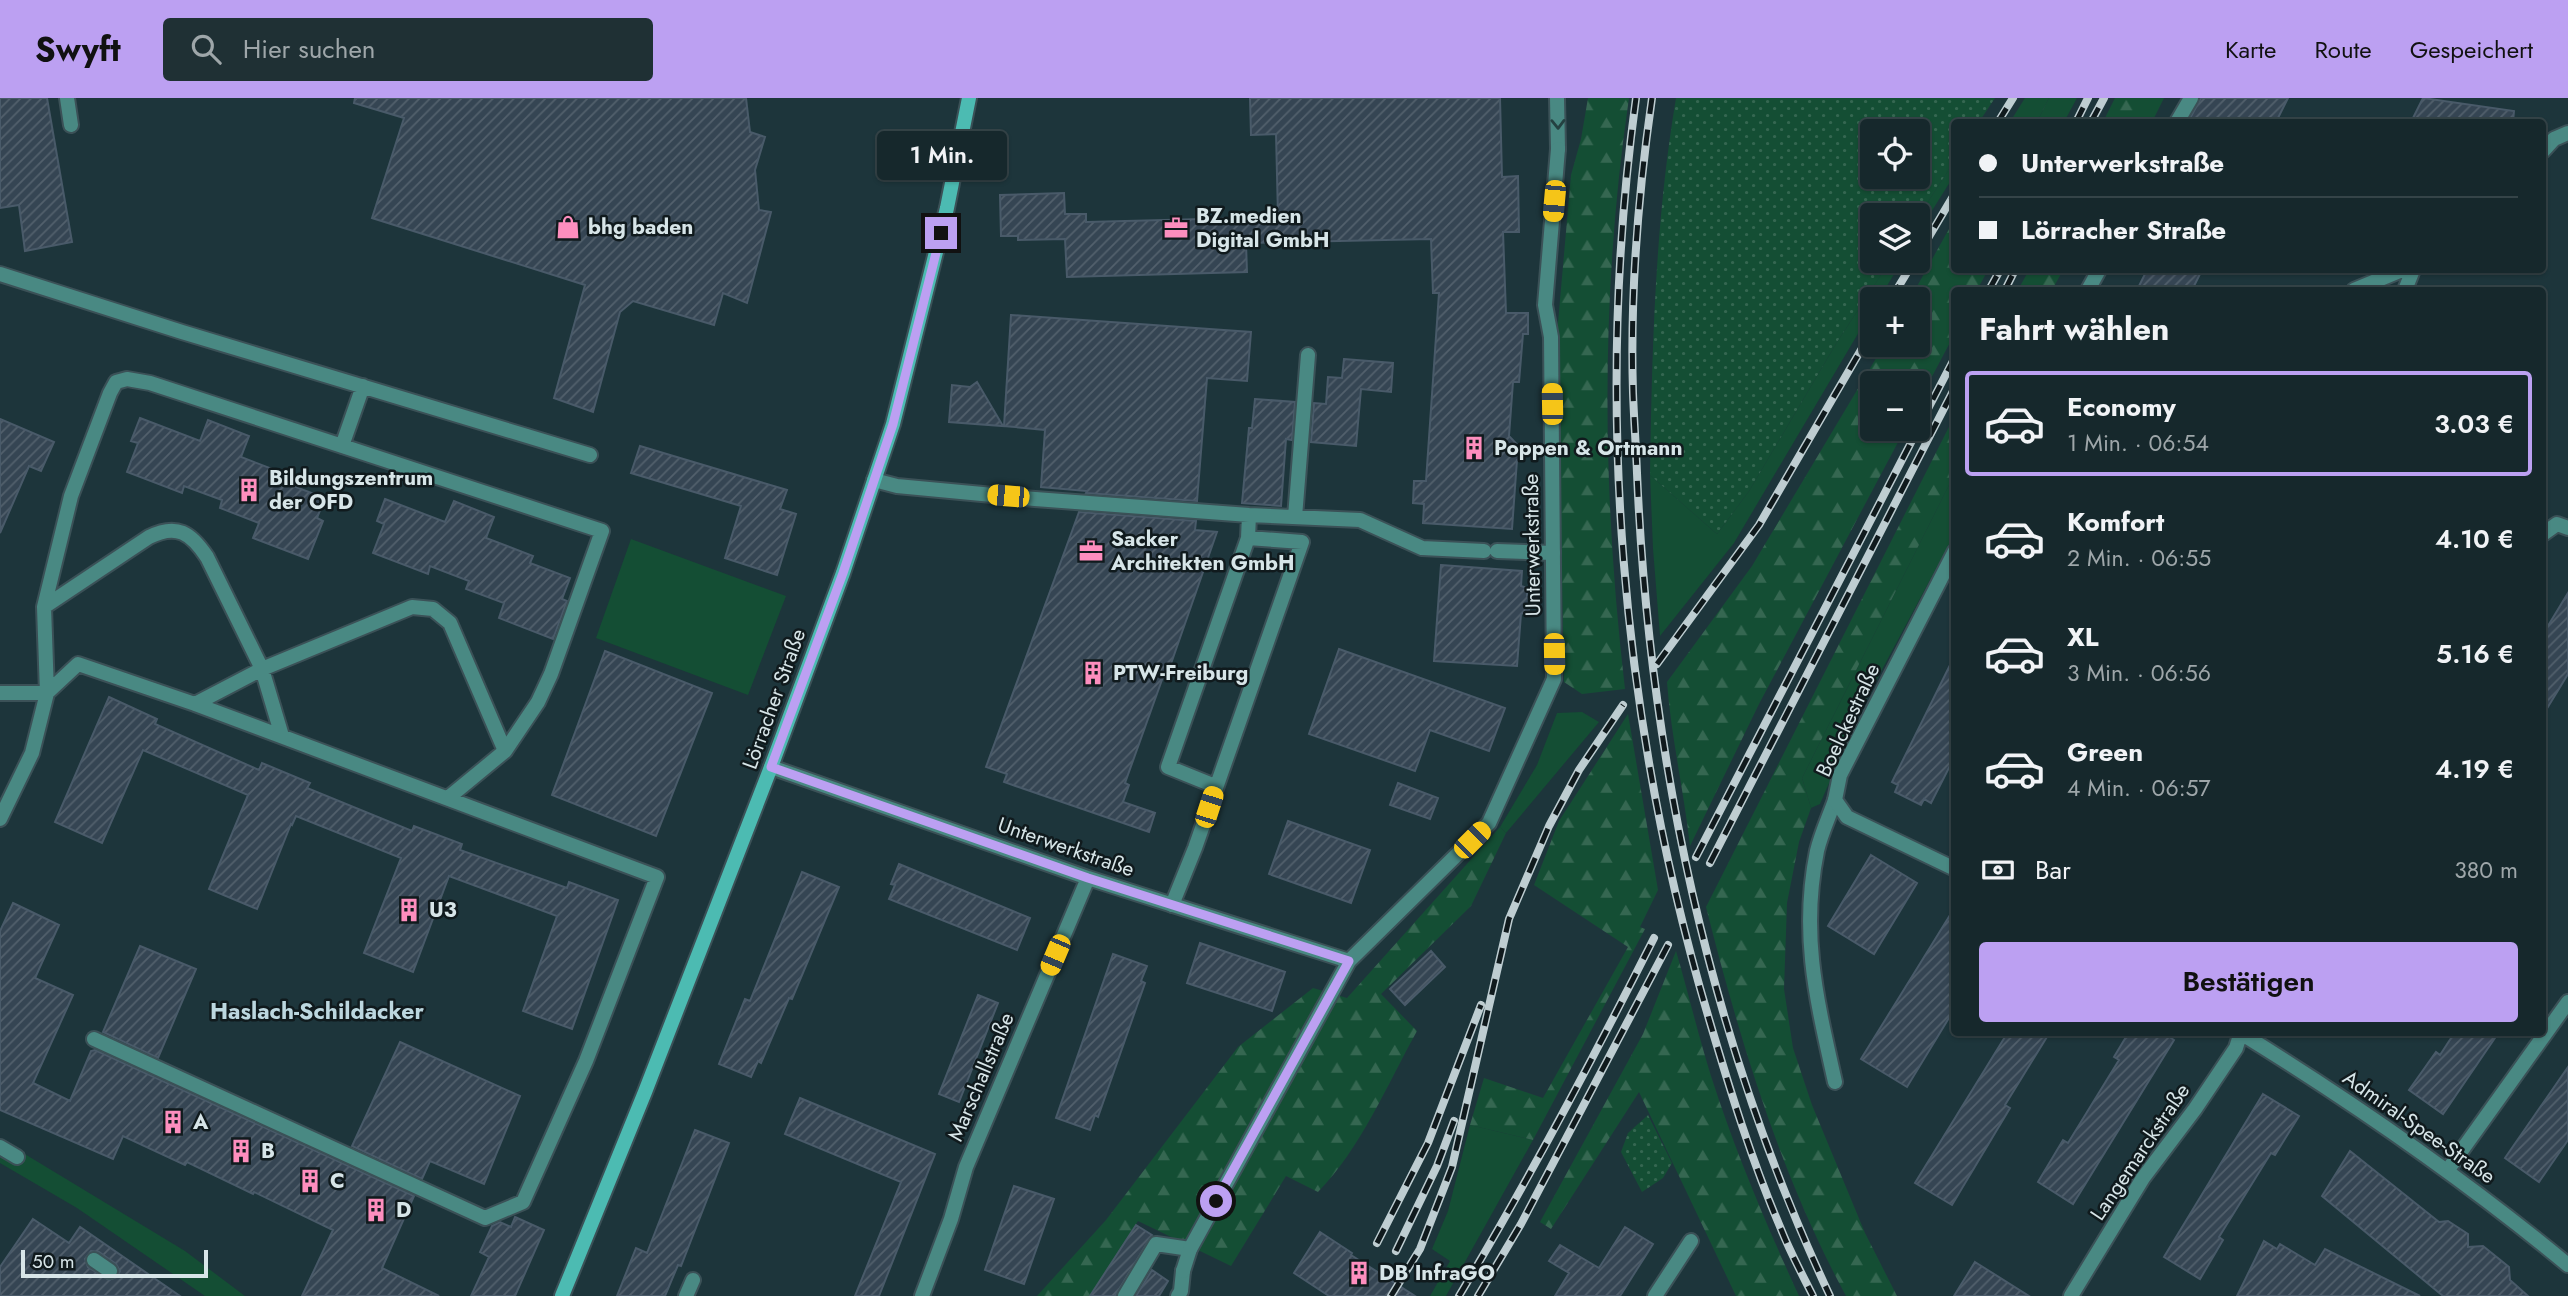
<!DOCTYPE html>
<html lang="de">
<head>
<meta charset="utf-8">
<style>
  body { margin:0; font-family:Jost,sans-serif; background:#1f3034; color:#f1f3f6; height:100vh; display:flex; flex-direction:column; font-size:26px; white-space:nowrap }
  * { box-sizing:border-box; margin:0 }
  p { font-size:23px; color:#9ea6a9 }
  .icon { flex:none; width:38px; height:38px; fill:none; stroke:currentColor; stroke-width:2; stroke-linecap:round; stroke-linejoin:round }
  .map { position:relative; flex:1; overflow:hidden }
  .details { position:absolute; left:1951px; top:189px; width:595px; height:749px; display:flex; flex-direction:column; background:#16282c; border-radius:7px; box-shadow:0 2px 5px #0004,0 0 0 2px #354448 }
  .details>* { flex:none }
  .top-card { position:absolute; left:1951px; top:21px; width:595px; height:154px; border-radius:7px; box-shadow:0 2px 5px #0004,0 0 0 2px #354448; display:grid; align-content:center; height:154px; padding:0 28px; background:#16282c }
  .controls { position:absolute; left:1860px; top:21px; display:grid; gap:14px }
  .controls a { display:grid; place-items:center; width:70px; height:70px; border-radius:7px; background:#16282c; box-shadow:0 2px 5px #0004,0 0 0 2px #354448; font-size:35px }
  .scale { position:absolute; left:21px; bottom:18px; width:187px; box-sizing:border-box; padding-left:7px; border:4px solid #d7e5e8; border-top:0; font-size:19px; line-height:24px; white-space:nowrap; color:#d7e5e8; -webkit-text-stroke:5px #101a1d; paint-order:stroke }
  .end { position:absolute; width:32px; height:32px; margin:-16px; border:9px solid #bca0f2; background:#111; box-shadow:0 0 0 4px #111 }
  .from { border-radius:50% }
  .bubble { position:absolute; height:49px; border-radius:7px; background:#16282c; box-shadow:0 2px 5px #0004,0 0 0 2px #354448; font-size:23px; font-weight:600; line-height:49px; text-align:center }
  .car { position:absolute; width:21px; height:42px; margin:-21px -10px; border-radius:9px; box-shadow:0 0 5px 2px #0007; background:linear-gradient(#f5c518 24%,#345 0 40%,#f5c518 0 76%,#345 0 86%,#f5c518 0) }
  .top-card b { display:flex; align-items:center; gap:24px; height:66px; font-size:26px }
  .top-card b+b { border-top:2px solid #354448 }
  .top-card i { width:18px; height:18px; background:#f1f3f6 }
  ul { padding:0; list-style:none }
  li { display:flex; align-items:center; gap:21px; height:105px; margin:0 14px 10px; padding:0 14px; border:4px solid transparent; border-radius:7px }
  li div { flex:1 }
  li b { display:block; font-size:26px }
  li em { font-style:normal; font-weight:600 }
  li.current { border-color:#bca0f2 }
  li>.icon { width:63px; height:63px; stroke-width:1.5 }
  h2 { padding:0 28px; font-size:32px; line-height:84px }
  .pay { display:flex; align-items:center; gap:18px; height:77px; padding:0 28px; font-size:26px }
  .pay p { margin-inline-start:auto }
  .primary-button { display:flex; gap:14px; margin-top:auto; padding:14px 28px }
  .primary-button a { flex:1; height:80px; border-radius:7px; background:#bca0f2; color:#111; font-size:28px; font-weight:600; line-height:80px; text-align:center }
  header { display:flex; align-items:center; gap:42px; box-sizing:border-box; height:98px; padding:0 35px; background:#bca0f2; color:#111 }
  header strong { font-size:33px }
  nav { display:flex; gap:38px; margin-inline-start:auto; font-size:24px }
  .search { width:490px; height:63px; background:#1f3034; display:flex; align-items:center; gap:18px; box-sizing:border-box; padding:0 24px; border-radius:7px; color:#9ea6a9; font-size:26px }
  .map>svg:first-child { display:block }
</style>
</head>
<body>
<header>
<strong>Swyft</strong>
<div class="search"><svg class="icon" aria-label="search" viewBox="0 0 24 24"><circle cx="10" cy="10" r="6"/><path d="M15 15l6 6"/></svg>Hier suchen</div>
<nav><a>Karte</a><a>Route</a><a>Gespeichert</a></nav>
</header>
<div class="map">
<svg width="2568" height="1198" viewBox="0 0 2568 1198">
  <defs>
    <pattern id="forest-firs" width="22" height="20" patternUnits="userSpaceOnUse" patternTransform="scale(1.75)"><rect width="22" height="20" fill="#144e34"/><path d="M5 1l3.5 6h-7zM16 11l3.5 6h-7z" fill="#356751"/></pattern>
    <pattern id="park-dots" width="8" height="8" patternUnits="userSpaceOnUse" patternTransform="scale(1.75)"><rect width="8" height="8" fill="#144e34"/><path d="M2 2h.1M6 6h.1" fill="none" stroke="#356751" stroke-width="1.8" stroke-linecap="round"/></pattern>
    <pattern id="building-hatch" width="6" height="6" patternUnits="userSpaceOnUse" patternTransform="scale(1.75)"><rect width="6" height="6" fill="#354553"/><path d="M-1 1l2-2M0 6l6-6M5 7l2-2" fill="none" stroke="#52606c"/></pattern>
  </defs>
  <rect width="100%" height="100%" fill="#1d353b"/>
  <!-- grass -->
  <path fill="#144e34" d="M2049,0h28l-13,24h-27z
    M1955,62v14l-37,59v-16z
    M1890,163h12l-23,38h-7v11l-138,233 -74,93 -7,-87 -3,-74 67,59 32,-43 88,-149z
    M1955,375v60l-94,176 -41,95 -9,4 -9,-30z
    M631,441l155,57 -38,99 -152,-57z
    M1582,614l17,10 -93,111 -6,-6 37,-62 20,-52z
    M1470,1027l63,15 -87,156h-16l20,-35 -18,-12 16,-38z
    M0,1041l185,112 60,45h-40l-128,-88 -77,-45z"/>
  <!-- forest -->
  <path fill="url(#forest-firs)" d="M1588,0h41c-29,196 -27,395 -4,591l-43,5 -18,-12 -7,-348 14,-159 10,-36z
    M2025,0h24l-12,24h-27z
    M2115,0h49l-12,24h-49z
    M1955,120v52h33l-11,20h-22v43l-37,70v-20h-46v46h33l-146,275 -69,142c-6,-55 -19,-109 -23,-164l85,-116 132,-221h34v-46h-8z
    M2029,172h34l-11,20h-34z
    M1955,317v58l-153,305 9,30 -12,34 -12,61 -3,86 9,59 19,57 53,128 32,63h-51c-66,-122 -106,-255 -140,-389z
    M1628,616l30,176 -18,37 5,2 -112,211 -63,-15 14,-47 59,20 85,-151 -94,-62 25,-64z
    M1500,729l6,6 -35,73 -90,88 36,37c-30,54 -56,117 -99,161l-32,-16 -55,90 -93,-45 -48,75h-53l69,-76 132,-173 75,-59 34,10z
    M1676,853c12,41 22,83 35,125 24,75 55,148 88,220h-63l-97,-204 -88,137 -11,-7 103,-188z"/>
  <!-- park -->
  <path fill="url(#park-dots)" fill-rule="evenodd" d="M1676,0h319l-16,24h-24v38l-37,57 -46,-2v46h18l-53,81 -88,149 -32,43 -67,-59c2,-127 5,-252 26,-377zM1872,33h46v46h-46z
    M1648,1017l24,48 -9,15 -21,14 -21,-40 7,-19z"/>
  <!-- building -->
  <path fill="url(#building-hatch)" stroke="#495a69" stroke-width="2" fill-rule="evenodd" d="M0,0h47l25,144 -47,9 -6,-46 -19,3z
    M355,0h391l4,34 15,5 -10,33 4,40 12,2 -24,91 -24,-10 -9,32 -81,-24 -13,11 -27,100 -39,-14 31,-113 -213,-67 32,-100 -50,-15z
    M1250,0h250l2,79 16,-1 1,56h-16l3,81h22v21h-5l-4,48h-6l-4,54 18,19 -10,5 -5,69 -89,-6 1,-19 -11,-1 1,-22h12l13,-188h-6l-2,-54 -185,4 1,29 -180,5 -2,-38 -47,1v-4h-17l-1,-41 64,-2 1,21h21v8l192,-5 -2,-83 -25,1z
    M2201,0h87l-12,24h-88z
    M2423,0l91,13 -1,11h-102z
    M2147,172h55l-10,20h-55z
    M1011,217l240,17 -4,49 -40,-3 -10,123 -111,-8 1,-2 -46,-4 4,-57 -41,-4z
    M1344,261l49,4 -2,29 -30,-3 -5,57 -45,-4 3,-39 12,1 2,-27 14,1z
    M977,284l26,44 -54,-4 3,-37 18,2z
    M1255,301l40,3 -3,38 -6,-1 -5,67 -39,-3 7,-75h3z
    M140,320l60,23 8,-21 41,16 -8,21 47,18 -3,8 40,15 -8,20 6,3 -15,38 -55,-21 6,-15 -39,-15 2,-8 -38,-14 -2,7 -55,-21 11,-29 -7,-2z
    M0,321l54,23 -13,29 -12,-5 -29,67z
    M640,348l147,44 -7,19 16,5 -19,61 -52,-17 16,-52 -110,-33z
    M385,401l60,23 9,-21 40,16 -8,21 47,18 -3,7 40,15 -8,21 5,2 -14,38 -54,-21 5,-15 -38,-14 3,-8 -39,-15 -2,8 -55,-21 11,-29 -7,-3z
    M1079,414l117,9 -1,9 22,2 -51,146 -3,-1 -38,106 4,2 -6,17 32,11 -6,19 -145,-50 3,-8 -21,-7z
    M1441,467l81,6 -1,15 6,2v8l3,2 -1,12 -8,4 -4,52 -83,-5z
    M2568,495v81l-25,41v-81z
    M1339,551l166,59 -16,43 -59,-21 -15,41 -106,-37z
    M605,553l107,42 -56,143 -104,-41z
    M1955,557v101l-24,47 -7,-4 -3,6 -26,-13 3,-7 -6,-3z
    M109,599l48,22 -2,5 104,46 3,-7 48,20 -3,5 105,43 2,-5 48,18 -2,6 107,38 2,-6 49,18 -46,129 -49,-18 34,-95 -108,-40 -36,96 -49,-19 37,-95 -105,-42 -4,9 -1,-1 -34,85 -48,-20 39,-94 -105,-45 -41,93 -47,-21z
    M1398,685l40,15 -8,21 -40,-14z
    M1288,723l82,29 -19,53 -82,-29z
    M1871,757l46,28 -43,71 -46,-28z
    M899,766l131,54 -13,32 -128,-51 6,-14 -4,-1z
    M802,774l37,15 -47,112 -3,-1 -28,65 -3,-2 -7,16 -32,-13 26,-65 5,2z
    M13,805l46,22 -24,53 38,17 -40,88 37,18 21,-50 4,-1 319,146 -32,72 57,28h-137l31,-66 -79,-38 -1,2 -66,-32 -2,3 -62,-29 -10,23 -113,-49v-179z
    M1955,809v101l-48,79 -46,-28z
    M1200,845l85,29 -13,39 -85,-28z
    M140,848l56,23 -38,89 -55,-26z
    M1431,853l14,16 -40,38 -15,-16z
    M1113,856l34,12 -6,15 4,2 -47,134 -3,-2 -5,15 -34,-12z
    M978,897l20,8 -39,99 -20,-8z
    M2008,934h42l-45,73 5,3 -58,97 -37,-22z
    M2129,934h33l12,8 -101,164 -35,-22 25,-42 5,3 51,-83 -5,-3z
    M2455,934h44l-56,82 -34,-24 27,-38 4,3z
    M400,944l120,54 -36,88 -54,-23 -8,18 -70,-33z
    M2568,969v73l-29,42 -34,-24z
    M2263,996l36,22 -24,39 -4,-2 -52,84 4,3 -23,39 -36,-22z
    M800,1000l135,56 -56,142h-24l46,-114 -116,-48z
    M695,1032l34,13 -48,123 -3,-1 -13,31h-48l19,-48 11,5z
    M2350,1053l89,71 9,-1 20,13v13l15,-1 26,21 1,13 18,16h-85l-121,-100z
    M1014,1088l40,13 -30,85 -39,-14z
    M515,1119l29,13 -29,66h-44l18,-39 -9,-5 12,-26 8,-4 11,5z
    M33,1121l36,24 11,-16 100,69h-180v-29zM91,1153l8,1 17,12 4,7 -3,6 -8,3 -21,-13 -3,-8z
    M1136,1127l16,10 -37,61h-25z
    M1625,1129l28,17 -33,52h-65l14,-23 -20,-12 11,-16 39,23z
    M1320,1134l32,21 -1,2 64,41h-86l-35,-23z
    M2264,1143l13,8 3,-5 35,21 10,-16 95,47h-183z
    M1975,1164l54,34h-75z
    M1152,1172l16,11 -9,15h-23z"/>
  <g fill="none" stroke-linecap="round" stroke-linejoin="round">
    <!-- lane casing -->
    <g stroke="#3b5157" stroke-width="18">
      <path id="lane" d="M67,0l4,27
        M1557,0l1,51
        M2177,24l14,-24
        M2543,53l11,-12 14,-6
        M0,176l182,58 408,123
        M2088,192l11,-20
        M2354,192l48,-20
        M2405,192l8,-20
        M342,348l21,-60
        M874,382l23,6 138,13 214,16 111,5 62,28 62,3
        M1295,419l13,-162
        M1497,453l56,2
        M44,509l105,-70c28,-14 42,-4 58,20l55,112 20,67
        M0,595h47l31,-29 117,40 462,173 -71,184 -63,141 -38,16 -391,-179
        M195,606l67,-35 150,-62 21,2 17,14 55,128 -57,47
        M1215,688l-47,-19 80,-229 1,-23
        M1835,702c-6,17 -14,34 -18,51 -17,84 0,150 18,231
        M0,721l32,-66 15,-60 -3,-86 27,-111 39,-103 6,-11 11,-3 23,4 452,148 -51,143 -13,28 -33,49
        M1172,807l23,-57 107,-306 -54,-4
        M0,1049l17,10
        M94,1162l16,11
        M686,1198l7,-16
        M1125,1198l31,-52 34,5
        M1178,1198l3,-5 2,-20"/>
    </g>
    <!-- street casing -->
    <g stroke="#3b5157" stroke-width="18">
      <path id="street" d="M2543,436l14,-10 11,4
        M1955,453l-115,224 -5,25 12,17 108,52
        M771,669l317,111 261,83
        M2239,934c115,71 225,147 329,233
        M2447,1073l121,-169
        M1183,1173l7,-22 159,-288 140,-138 65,-144 -3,-342 -6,-32 13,-156
        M922,1198l29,-77 15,-52 122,-289
        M1655,1198l36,-55
        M2071,1198l72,-118 52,-69 41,-61 5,-16"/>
    </g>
    <!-- secondary casing -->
    <g stroke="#3b5157" stroke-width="18">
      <path id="secondary" d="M562,1198l83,-204 126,-325 72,-194 50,-149 54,-216 22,-110"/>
    </g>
    <!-- lane -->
    <use href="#lane" stroke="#498983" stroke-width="14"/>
    <!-- street -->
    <use href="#street" stroke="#498983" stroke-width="14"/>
    <!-- secondary -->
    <use href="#secondary" stroke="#4cbbb2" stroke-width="14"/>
    <!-- rail casing -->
    <g stroke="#becdd1" stroke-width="8">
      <path id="rail" d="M1636,0c-42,306 -15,625 73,921 21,71 43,143 72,210 9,23 21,45 32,67
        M1652,0c-14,97 -22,197 -19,295 1,27 3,53 4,80 12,283 72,566 193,823
        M1998,24l15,-24
        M2076,24l12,-24
        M2091,24l13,-24
        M1918,157l37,-62
        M1989,192l11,-20
        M2005,192l10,-20
        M1891,201l23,-38
        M1918,330l37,-71
        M1657,566l102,-139 113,-194
        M1696,759l222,-428
        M1710,765l245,-476
        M1377,1145l51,-100 53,-138
        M1396,1153l41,-85 17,-45
        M1391,1198l29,-47 32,-82 57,-248 40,-93 30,-56 44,-65
        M1459,1198c70,-117 134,-237 195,-358
        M1478,1198l43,-72 147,-279"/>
    </g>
    <!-- rail -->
    <use href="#rail" stroke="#101a1d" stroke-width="5" stroke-dasharray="16" stroke-linecap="butt"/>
  </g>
  <!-- one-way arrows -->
  <defs><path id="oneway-chevron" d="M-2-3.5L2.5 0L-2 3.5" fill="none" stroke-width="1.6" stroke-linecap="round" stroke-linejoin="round" transform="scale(1.75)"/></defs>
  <use stroke="#244141" href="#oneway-chevron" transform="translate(1558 26) rotate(89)"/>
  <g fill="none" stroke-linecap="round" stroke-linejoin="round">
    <!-- route -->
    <path stroke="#bca0f2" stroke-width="9" d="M941,135l-48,191 -50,149 -72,194 317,111 261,83 -133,240"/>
  </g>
  <!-- icons -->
  <defs>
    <g id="shop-bare" transform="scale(1.89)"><path d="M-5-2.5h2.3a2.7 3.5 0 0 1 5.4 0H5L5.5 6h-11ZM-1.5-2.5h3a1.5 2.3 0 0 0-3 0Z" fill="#fd8ebe" stroke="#101a1d" stroke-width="2.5" paint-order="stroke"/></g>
    <g id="office-bare" transform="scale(1.89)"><path d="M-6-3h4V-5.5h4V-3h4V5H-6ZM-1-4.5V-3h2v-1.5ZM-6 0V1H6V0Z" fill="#fd8ebe" stroke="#101a1d" stroke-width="2.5" paint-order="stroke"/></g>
    <g id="building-bare" transform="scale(1.89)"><path d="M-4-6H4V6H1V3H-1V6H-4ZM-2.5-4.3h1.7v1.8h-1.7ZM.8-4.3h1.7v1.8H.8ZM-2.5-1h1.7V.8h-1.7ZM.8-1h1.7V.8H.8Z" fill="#fd8ebe" stroke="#101a1d" stroke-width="2.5" paint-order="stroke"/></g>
  </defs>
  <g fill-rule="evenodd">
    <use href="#shop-bare" x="568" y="129"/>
    <use href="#office-bare" x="1176" y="130"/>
    <use href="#building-bare" x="1474" y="350"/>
    <use href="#building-bare" x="249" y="392"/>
    <use href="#office-bare" x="1091" y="453"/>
    <use href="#building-bare" x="1093" y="575"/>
    <use href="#building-bare" x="409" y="812"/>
    <use href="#building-bare" x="173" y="1024"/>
    <use href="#building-bare" x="241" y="1053"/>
    <use href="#building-bare" x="310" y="1083"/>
    <use href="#building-bare" x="376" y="1112"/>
    <use href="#building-bare" x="1359" y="1175"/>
  </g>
  <g text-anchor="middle" stroke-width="5" stroke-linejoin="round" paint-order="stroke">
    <!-- poi labels -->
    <g font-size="21" font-weight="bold" fill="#d7e5e8" stroke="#101a1d" text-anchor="start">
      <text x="1196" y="125">BZ.medien<tspan x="1196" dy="24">Digital GmbH</tspan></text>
      <text x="588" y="136">bhg baden</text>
      <text x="1494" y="357">Poppen &amp; Ortmann</text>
      <text x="269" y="387">Bildungszentrum<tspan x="269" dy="24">der OFD</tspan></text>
      <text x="1111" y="448">Sacker<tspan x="1111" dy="24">Architekten GmbH</tspan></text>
      <text x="1113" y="582">PTW-Freiburg</text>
      <text x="429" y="819">U3</text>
      <text x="193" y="1031">A</text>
      <text x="261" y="1060">B</text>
      <text x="330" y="1090">C</text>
      <text x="396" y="1119">D</text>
      <text x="1379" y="1182">DB InfraGO</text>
    </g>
    <!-- street labels -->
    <g font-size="21" fill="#d7e5e8" stroke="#101a1d">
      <text transform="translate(1532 447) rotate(-91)" y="7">Unterwerkstraße</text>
      <text transform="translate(774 601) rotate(-70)" y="7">Lörracher Straße</text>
      <text transform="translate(1848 622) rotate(-65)" y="7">Boelckestraße</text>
      <text transform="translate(1066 749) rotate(19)" y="7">Unterwerkstraße</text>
      <text transform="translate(981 979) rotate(-67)" y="7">Marschallstraße</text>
      <text transform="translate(2419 1029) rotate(35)" y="7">Admiral-Spee-Straße</text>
      <text transform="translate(2140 1054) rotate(-56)" y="7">Langemarckstraße</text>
    </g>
    <!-- neighbourhood labels -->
    <g font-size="23" font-weight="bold" fill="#bcd7df" stroke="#101a1d">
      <text x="317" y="921">Haslach-Schildacker</text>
    </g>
  </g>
</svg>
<div class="controls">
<a><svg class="icon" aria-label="locate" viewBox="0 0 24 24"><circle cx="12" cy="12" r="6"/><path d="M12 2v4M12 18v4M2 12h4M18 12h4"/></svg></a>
<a><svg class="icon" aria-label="layers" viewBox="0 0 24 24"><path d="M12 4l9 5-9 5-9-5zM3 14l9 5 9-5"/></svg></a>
<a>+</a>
<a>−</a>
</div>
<div class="scale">50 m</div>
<i class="end from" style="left:1216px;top:1103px"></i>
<i class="end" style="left:941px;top:135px"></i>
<div class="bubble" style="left:877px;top:33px;width:130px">1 Min.</div>
<i class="car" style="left:1554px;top:103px;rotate:185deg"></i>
<i class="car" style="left:1552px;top:306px;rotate:359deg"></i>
<i class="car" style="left:1008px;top:398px;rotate:275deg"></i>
<i class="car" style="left:1554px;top:556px;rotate:179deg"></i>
<i class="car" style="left:1209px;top:709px;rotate:18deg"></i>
<i class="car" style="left:1472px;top:742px;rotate:45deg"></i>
<i class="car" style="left:1055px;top:857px;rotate:203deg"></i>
<div class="top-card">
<b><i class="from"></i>Unterwerkstraße</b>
<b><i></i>Lörracher Straße</b>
</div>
<section class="details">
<h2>Fahrt wählen</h2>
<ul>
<li class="current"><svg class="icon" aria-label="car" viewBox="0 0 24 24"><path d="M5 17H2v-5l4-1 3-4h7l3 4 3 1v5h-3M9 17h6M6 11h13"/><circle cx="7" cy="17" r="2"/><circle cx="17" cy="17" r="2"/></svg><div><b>Economy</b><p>1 Min. · 06:54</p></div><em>3.03 €</em></li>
<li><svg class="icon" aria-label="car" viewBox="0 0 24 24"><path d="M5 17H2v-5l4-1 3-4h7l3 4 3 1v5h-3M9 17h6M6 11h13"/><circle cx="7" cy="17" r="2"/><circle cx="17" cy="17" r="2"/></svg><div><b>Komfort</b><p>2 Min. · 06:55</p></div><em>4.10 €</em></li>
<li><svg class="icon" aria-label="car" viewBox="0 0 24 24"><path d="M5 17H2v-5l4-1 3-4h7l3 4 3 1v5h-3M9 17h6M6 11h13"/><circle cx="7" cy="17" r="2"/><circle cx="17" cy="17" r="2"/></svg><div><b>XL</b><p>3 Min. · 06:56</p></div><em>5.16 €</em></li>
<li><svg class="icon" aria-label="car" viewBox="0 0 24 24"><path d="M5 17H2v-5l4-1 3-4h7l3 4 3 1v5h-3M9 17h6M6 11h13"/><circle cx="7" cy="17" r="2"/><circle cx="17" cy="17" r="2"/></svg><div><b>Green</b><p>4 Min. · 06:57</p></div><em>4.19 €</em></li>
</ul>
<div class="pay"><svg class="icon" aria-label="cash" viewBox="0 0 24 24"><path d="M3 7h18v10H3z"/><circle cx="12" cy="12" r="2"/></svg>Bar<p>380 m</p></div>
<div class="primary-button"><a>Bestätigen</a></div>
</section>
</div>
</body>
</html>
